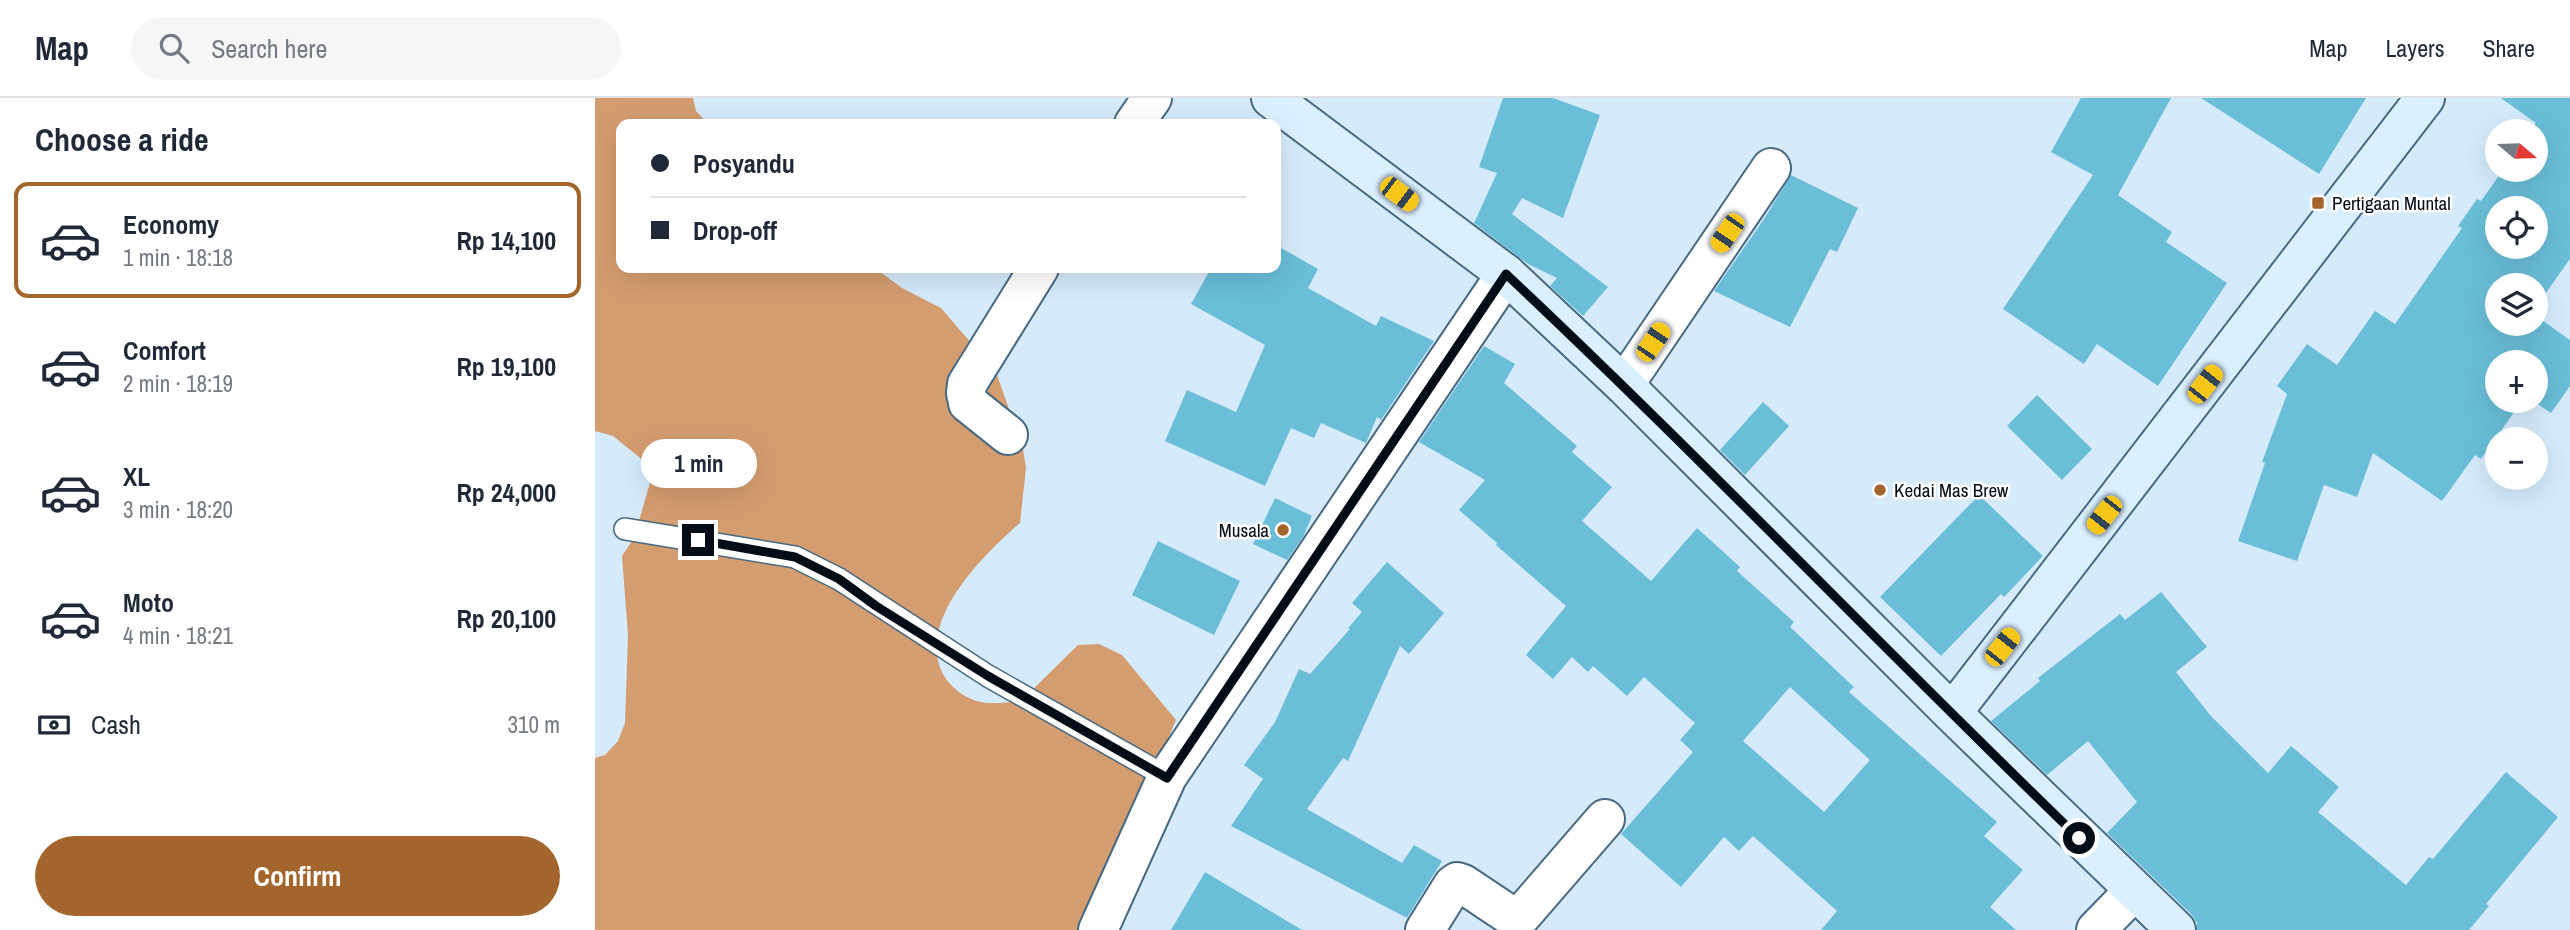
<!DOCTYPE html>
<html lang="en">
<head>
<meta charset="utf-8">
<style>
  body { margin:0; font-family:"Archivo Narrow",sans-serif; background:#f6f6f7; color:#1f2937; height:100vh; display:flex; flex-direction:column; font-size:26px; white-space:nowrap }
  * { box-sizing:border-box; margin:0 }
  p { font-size:23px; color:#747a83 }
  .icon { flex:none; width:38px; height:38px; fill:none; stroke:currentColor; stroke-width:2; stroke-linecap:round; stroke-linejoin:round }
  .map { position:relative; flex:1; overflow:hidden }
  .panel { display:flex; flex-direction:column; background:#fff; width:595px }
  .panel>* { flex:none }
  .hud { position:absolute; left:21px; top:21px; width:665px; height:154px; border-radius:14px; box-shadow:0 7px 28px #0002; display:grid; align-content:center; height:154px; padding:0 35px; background:#fff }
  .needle { width:46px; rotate:109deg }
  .buttons { position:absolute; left:1890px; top:21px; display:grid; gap:14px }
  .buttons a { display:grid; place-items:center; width:63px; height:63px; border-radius:50%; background:#fff; box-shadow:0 7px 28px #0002; font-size:35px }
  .end { position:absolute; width:32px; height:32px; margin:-16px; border:9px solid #020d17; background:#fff; box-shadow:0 0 0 4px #fff }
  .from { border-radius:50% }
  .bubble { position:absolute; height:49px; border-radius:24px; background:#fff; box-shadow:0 7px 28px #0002; font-size:23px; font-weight:800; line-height:49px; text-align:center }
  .car { position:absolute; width:21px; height:42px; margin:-21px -10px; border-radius:9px; box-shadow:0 0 5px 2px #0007; background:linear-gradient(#f5c518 24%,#345 0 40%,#f5c518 0 76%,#345 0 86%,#f5c518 0) }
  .hud b { display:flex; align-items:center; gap:24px; height:66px; font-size:26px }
  .hud b+b { border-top:2px solid #e0e1e3 }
  .hud i { width:18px; height:18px; background:#1f2937 }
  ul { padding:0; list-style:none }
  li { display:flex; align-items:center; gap:21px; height:116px; margin:0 14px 10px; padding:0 21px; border:4px solid transparent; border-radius:14px }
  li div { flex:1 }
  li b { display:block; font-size:26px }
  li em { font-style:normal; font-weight:800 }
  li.selected { border-color:#a4652c }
  li>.icon { width:63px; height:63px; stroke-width:1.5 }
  h2 { padding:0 35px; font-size:32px; line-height:84px }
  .pay { display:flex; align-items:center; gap:18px; height:77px; padding:0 35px; font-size:26px }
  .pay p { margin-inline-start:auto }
  .action { display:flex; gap:14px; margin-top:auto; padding:14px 35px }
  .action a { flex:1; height:80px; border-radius:42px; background:#a4652c; color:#fff; font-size:28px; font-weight:800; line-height:80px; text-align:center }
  header { display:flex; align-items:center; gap:42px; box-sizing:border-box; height:98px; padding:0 35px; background:#fff; border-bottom:2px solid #e0e1e3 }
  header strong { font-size:33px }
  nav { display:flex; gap:38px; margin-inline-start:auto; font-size:24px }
  .search { width:490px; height:63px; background:#f6f6f7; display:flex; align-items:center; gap:18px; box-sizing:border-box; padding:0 24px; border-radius:38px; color:#747a83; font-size:26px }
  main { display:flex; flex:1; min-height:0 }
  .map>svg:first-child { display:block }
</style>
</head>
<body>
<header>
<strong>Map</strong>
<div class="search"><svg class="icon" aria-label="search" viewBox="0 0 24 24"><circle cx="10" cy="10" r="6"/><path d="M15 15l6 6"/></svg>Search here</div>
<nav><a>Map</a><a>Layers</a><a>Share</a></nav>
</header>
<main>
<section class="panel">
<h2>Choose a ride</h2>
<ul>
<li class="selected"><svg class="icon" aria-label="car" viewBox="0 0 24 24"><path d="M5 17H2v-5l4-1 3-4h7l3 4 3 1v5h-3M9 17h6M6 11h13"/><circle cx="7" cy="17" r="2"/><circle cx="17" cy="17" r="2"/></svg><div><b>Economy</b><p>1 min · 18:18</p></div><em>Rp 14,100</em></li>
<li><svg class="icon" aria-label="car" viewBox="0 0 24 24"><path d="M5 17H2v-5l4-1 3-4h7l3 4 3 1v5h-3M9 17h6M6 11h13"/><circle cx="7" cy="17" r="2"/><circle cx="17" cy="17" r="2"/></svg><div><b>Comfort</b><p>2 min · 18:19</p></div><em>Rp 19,100</em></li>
<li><svg class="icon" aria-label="car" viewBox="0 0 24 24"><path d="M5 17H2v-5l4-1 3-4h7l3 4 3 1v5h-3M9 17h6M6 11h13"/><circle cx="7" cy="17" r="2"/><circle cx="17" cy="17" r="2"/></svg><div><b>XL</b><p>3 min · 18:20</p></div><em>Rp 24,000</em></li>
<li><svg class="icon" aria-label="car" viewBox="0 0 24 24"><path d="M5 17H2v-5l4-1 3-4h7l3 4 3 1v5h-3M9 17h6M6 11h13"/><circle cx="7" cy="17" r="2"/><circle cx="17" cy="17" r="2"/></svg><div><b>Moto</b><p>4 min · 18:21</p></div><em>Rp 20,100</em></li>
</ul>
<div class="pay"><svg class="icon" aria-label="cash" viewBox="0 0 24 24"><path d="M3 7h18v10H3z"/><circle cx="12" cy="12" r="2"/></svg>Cash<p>310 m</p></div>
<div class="action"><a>Confirm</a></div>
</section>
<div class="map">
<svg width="1975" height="832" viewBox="0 0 1975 832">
  <rect width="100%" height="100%" fill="#d5ebfc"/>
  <!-- forest -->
  <path fill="#d49d70" d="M0,0h98l3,13 12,13h-87v144h254l27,20 39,20 55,64 27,77 3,19 -6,55c-36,31 -101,95 -79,147 6,14 21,27 36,31 12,4 30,1 43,1l58,-57 21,-1 23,11 54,65 -78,184 -15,26h-488v-172l10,-3 13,-14 7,-18 3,-88 -6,-79 12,-18 20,-69 -41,-33 -18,-5z"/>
  <!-- building -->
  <path fill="#6abed8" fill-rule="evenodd" d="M908,0h50l47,17 -37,103 -41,-20 -10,16 96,73 -25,29 -33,-30 7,-8 -29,-14 -54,-41 23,-50 -18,-6z
    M1486,0h90l-53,97 54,37 -6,10 61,41 -69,103 -61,-42 -13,20 -81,-55 90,-134 -42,-23z
    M1606,0h165l-47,76z
    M1906,0h69v161l-34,48v-22h-39v39h39v-8l34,24v46l-19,27 -18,-12h3v-39h-39v39h25l-41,58 -6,-4 -33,46 -69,-48 -16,44 -33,-12 -27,76 -59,-20 27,-78 -3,-1 25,-68 -10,-8 30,-42 30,21 38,-54 20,13 67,-96 -4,-2 19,-27 4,2 22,-31h33v-39h-6l6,-8zM1902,110h39v39h-39z
    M1196,77l67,33 -21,44 -7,-3 -40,78 -76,-36 50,-72z
    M681,147l42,24 -10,19 68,38 5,-10 53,25 -53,79 -4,-3 -11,26 -45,-20 -7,15 -23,-10 -26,58 -100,-45 22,-51 49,22 29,-67 -74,-41 20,-36h65z
    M889,248l31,18 -11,19 73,63 -5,6 40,35 -30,34 69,60 46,-53 43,39 -3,4 57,51 -4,5 64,60 -5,5 148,130 -13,14 39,34 -33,37 26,23h-195l16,-19 -84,-75 -14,15 -15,-14 -43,50 -60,-53 72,-82 -13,-12 15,-17 -51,-46 -17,19 -34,-30 -5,6 -16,-15 -19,22 -27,-24 40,-49 -70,-61 1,-2 -38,-33 26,-30 -66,-38zM1195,589l80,73 -46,52 -81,-71z
    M1442,297l55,54 -30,31 -55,-54z
    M1168,304l26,24 -44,49 -25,-25z
    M1384,397l64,61 -39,41 -3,-3 -60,62 -61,-59z
    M680,400l37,18 -9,21 -16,23 -34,-16z
    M563,443l82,40 -26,54 -82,-40z
    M792,464l57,51 -35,41 -9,-8 -52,115 -5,-3 -36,51 95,54 12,-18 28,16 -35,57 -176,-92 32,-47 -19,-14 31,-43 24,-53 11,5 40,-45 -2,-1 14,-16 -10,-9z
    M1566,494l46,55 -31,25 34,43 58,58 23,-27 48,41 -21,25 88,73 23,-28 4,2 73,-87 52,45 -72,87 3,2 -20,24h-272v-7l-6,-9 -84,-81 30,-31 -49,-61 -41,34 -56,-54 49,-40 -2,-3 82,-64 5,6z
    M610,774l97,58h-131z"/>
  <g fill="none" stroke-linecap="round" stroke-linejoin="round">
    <!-- lane casing -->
    <g stroke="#476981" stroke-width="24">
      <path id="lane" d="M30,431l170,28 44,22 149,97 179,101"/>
    </g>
    <!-- street casing -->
    <g stroke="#476981" stroke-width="42">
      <path id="street" d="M539,26l18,-26
        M1029,287l147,-217
        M413,337l-40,-32 -2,-10 1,-9 72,-116
        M503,832l69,-153 339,-503
        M830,832l28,-45 4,-3 6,2 51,34 7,-2 84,-97
        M1501,832l38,-39"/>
    </g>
    <!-- secondary casing -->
    <g stroke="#476981" stroke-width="42">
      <path id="secondary" d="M676,0l235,176 118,111 328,328 224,217
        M1357,615l473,-615"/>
    </g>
    <!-- lane -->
    <use href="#lane" stroke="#fff" stroke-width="21"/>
    <!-- street -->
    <use href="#street" stroke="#fff" stroke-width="38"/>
    <!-- secondary -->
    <use href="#secondary" stroke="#dbf0ff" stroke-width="38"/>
  </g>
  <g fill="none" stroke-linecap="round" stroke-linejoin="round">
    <!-- route -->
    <path stroke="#020d17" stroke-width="9" d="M103,442l97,17 44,22 37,27 112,70 179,102 339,-504c195,183 380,378 573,564"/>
  </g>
  <!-- markers -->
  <g fill="#a4652c" stroke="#fff" stroke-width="2.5">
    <rect x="1716" y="98" width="14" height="14" rx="3.5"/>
    <circle cx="1285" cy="392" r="7"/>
    <circle cx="688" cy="432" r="7"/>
  </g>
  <g text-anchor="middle" stroke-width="5" stroke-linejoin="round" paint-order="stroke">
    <!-- poi labels -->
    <g font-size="19" fill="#020d17" stroke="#fff" text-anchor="start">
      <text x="1737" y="112">Pertigaan Muntal</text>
      <text x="1299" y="399">Kedai Mas Brew</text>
      <text x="674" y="439" text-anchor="end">Musala</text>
    </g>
  </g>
</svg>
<div class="buttons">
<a><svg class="needle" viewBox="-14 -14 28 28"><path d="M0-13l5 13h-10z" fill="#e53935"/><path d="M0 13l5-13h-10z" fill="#747a83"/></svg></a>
<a><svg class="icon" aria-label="locate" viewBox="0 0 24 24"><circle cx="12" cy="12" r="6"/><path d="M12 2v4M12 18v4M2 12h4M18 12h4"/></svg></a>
<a><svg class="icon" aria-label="layers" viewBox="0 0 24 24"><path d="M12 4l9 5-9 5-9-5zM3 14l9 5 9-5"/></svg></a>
<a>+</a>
<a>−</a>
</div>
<i class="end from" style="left:1484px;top:740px"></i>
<i class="end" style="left:103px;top:442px"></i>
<div class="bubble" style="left:46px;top:341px;width:116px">1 min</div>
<i class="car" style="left:804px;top:96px;rotate:127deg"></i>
<i class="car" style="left:1132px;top:135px;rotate:214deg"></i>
<i class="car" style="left:1058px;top:244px;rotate:34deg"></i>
<i class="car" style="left:1610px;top:286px;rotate:38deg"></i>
<i class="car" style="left:1509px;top:417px;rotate:218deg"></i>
<i class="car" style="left:1407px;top:549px;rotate:38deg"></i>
<div class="hud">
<b><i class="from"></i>Posyandu</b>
<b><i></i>Drop-off</b>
</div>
</div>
</main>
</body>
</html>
